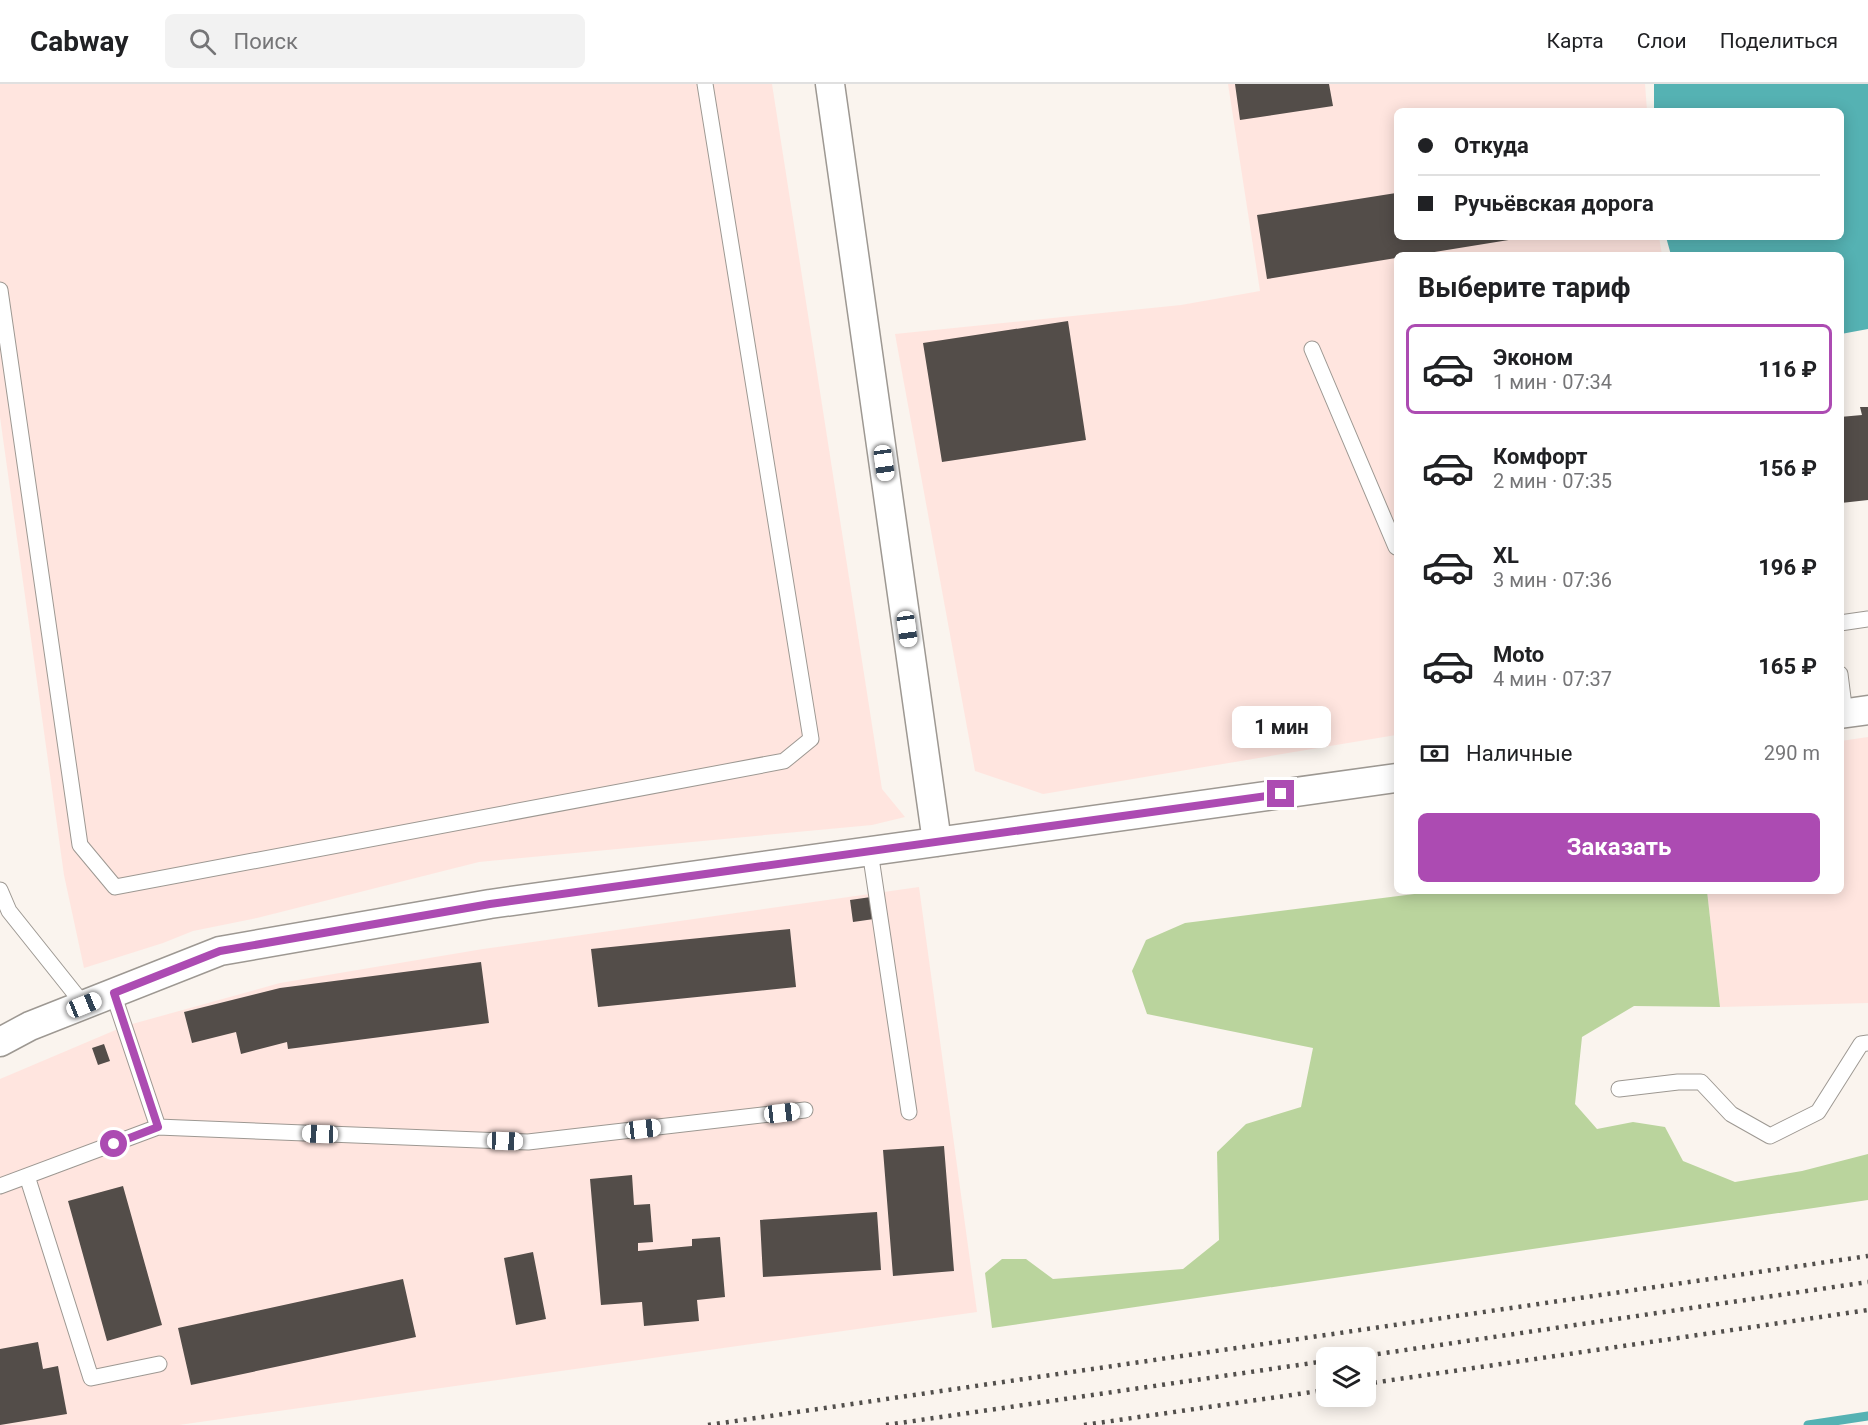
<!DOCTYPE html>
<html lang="ru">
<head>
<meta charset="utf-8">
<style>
  body { margin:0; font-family:Roboto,sans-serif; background:#f2f2f2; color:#202124; height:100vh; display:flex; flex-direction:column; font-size:22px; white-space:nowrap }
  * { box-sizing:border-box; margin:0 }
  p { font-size:20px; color:#757577 }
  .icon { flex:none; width:33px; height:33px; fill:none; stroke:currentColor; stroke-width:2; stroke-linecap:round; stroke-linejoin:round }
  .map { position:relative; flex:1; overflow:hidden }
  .side { position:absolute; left:1394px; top:168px; width:450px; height:642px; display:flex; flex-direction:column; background:#fff; border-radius:9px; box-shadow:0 3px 15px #0003 }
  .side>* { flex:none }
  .guide { position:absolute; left:1394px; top:24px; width:450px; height:132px; border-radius:9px; box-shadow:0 3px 15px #0003; display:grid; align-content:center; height:132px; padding:0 24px; background:#fff }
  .tools { position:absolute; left:1316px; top:1263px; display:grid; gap:12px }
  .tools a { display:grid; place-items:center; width:60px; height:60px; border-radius:9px; background:#fff; box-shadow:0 3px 15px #0003; font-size:30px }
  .end { position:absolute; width:27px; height:27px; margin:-14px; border:8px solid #ac4bb2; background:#fff; box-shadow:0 0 0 3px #fff }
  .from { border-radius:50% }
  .bubble { position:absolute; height:42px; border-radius:9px; background:#fff; box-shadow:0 3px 15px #0003; font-size:20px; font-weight:700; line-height:42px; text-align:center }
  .car { position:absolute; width:18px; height:36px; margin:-18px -9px; border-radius:8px; box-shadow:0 0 4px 2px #0007; background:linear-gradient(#fff 24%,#345 0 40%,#fff 0 76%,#345 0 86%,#fff 0) }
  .guide b { display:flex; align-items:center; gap:21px; height:57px; font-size:22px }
  .guide b+b { border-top:2px solid #e0e0e0 }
  .guide i { width:15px; height:15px; background:#202124 }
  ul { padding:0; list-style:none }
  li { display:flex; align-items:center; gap:18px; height:90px; margin:0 12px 9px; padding:0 12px; border:3px solid transparent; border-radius:9px }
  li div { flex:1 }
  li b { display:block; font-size:22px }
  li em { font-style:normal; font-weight:700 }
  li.on { border-color:#ac4bb2 }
  li>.icon { width:54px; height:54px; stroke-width:1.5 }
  h2 { padding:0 24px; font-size:27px; line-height:72px }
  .pay { display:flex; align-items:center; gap:15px; height:66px; padding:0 24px; font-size:22px }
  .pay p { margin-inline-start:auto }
  .button { display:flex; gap:12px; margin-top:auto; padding:12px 24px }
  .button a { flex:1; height:69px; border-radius:9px; background:#ac4bb2; color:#fff; font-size:24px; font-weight:700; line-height:69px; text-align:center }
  header { display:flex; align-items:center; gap:36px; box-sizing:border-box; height:84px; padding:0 30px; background:#fff; border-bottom:2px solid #e0e0e0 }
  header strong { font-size:28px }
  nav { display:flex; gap:33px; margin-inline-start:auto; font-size:21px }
  .search { width:420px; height:54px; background:#f2f2f2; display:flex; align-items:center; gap:15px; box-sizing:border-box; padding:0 21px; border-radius:9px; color:#757577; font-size:22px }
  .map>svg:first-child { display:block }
</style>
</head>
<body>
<header>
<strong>Cabway</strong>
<div class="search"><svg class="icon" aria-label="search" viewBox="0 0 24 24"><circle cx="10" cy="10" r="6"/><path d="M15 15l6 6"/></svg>Поиск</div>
<nav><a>Карта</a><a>Слои</a><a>Поделиться</a></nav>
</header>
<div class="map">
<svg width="1868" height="1341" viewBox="0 0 1868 1341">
  <rect width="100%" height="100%" fill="#faf4ee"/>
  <!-- industrial -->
  <path fill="#ffe5df" d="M0,0h772l110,705 23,28 -33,8 -393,37 -222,56 -64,13 -30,12 -79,25 -20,-93 -64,-458z
    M1228,0h417l2,27h-251v126h263l3,18h-266v480l-353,59 -68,-23 -80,-437 286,-29 79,-14z
    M1868,653v266l-148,4 -13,-116h133l1,-150z
    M919,803l58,425 -798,113h-179v-346l125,-53 155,-43 203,-34z"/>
  <!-- green -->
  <path fill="#bad49d" d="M1438,807h269l13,116 -86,-1 -52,31 -7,67 22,25 36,-7 32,5 18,34 52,21 67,-11 66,-17v46l-876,128 -7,-55 17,-14h24l27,20 130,-10 36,-29 -2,-88 29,-28 55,-17 12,-59 -166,-34 -15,-43 14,-31 39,-17z"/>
  <!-- water -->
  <path fill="#55b2b3" d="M1654,0h214v245l-27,5 -1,-79h-169l-5,-18h174v-126h-186z"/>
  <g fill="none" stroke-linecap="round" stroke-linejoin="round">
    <!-- stream -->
    <path stroke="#55b2b3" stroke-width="9" d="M1808,1341l60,-9"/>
  </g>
  <!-- building -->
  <path fill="#534d49" d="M1235,0h94l4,22 -93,14z
    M1396,109v44l125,1 -105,17h-20v3l-129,21 -10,-64z
    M1068,237l18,119 -144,22 -19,-119z
    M1860,323h8v93l-27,3 -1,-86 22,-2z
    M871,813l3,22 -21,3 -3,-22z
    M790,845l6,58 -198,20 -7,-58z
    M481,878l8,61 -201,26 -1,-7 -46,12 -5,-22 -44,11 -8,-31 96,-24z
    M104,960l6,17 -12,4 -6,-17z
    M944,1062l10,125 -61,5 -10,-126z
    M632,1091l2,30 16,-1 3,38 -15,1v8l54,-5v-7l28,-2 5,60 -28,3 2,21 -55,5 -2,-24 -41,3 -11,-126z
    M123,1102l39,139 -55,16 -39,-140z
    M877,1128l4,58 -118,7 -3,-57z
    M533,1168l13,67 -30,6 -12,-67z
    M403,1195l13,58 -225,48 -13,-57z
    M38,1258l5,27 15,-3 9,48 -67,11v-76z"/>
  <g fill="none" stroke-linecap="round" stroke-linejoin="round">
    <!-- lane casing -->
    <g stroke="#9d9892" stroke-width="17">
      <path id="lane" d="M0,206l80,555 35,42 669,-126 27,-22 -106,-655
        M1312,265l84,198
        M1840,539l28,-4
        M1840,590l5,40
        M870,767l39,261
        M0,806l9,21 75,94
        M113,909l45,134
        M1619,1005l59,-7h23l30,32 39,22 48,-24 43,-68 7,-1
        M27,1092l64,202 68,-14
        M0,1102l158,-59 370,15 277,-32"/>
    </g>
    <!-- street casing -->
    <g stroke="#9d9892" stroke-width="31">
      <path id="street" d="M830,0l107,758
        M1840,630l28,-4
        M0,958l30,-16 190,-75 270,-47 906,-126"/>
    </g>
    <!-- lane -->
    <use href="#lane" stroke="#fff" stroke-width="15"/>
    <!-- street -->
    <use href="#street" stroke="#fff" stroke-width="28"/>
    <!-- rail -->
    <path stroke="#524f4c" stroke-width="4.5" stroke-dasharray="3 6" stroke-linecap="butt" d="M1351,1274l517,-76
      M1365,1300l503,-74
      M708,1341l1160,-169
      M886,1341l440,-64
      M1084,1341l242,-35"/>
  </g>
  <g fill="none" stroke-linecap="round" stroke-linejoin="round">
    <!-- route -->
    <path stroke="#ac4bb2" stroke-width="8" d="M114,1060l44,-17 -44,-134 106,-42 270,-47 791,-110"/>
  </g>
</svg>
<div class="tools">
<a><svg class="icon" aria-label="layers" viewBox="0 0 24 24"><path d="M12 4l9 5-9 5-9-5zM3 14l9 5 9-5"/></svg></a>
</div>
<i class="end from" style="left:114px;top:1060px"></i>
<i class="end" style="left:1281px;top:710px"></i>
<div class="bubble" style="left:1232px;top:622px;width:99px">1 мин</div>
<i class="car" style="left:884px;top:379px;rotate:172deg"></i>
<i class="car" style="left:907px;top:545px;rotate:172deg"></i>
<i class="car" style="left:84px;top:921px;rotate:68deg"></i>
<i class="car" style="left:782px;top:1029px;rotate:83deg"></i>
<i class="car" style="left:643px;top:1045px;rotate:83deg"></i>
<i class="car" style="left:320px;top:1050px;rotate:272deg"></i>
<i class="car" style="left:505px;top:1057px;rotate:92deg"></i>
<div class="guide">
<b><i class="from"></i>Откуда</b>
<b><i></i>Ручьёвская дорога</b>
</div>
<section class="side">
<h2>Выберите тариф</h2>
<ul>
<li class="on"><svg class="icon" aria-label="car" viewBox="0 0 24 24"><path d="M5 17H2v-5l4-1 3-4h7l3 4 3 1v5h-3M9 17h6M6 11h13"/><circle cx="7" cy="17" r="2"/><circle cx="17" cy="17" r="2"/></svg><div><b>Эконом</b><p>1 мин · 07:34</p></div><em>116 ₽</em></li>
<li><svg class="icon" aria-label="car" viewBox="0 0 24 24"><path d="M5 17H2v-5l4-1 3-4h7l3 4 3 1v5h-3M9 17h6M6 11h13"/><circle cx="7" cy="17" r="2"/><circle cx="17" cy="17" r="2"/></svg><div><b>Комфорт</b><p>2 мин · 07:35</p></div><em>156 ₽</em></li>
<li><svg class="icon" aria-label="car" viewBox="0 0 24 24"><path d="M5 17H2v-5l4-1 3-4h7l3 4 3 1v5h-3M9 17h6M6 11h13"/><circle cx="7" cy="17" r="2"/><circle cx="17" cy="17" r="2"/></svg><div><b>XL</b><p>3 мин · 07:36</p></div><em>196 ₽</em></li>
<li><svg class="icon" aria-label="car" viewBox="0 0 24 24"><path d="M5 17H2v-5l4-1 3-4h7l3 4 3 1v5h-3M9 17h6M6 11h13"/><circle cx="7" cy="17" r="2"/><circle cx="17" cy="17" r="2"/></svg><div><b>Moto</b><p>4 мин · 07:37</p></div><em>165 ₽</em></li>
</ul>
<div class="pay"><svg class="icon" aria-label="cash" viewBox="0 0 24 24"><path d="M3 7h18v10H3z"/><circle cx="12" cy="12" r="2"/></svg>Наличные<p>290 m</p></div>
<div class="button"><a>Заказать</a></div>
</section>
</div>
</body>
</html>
